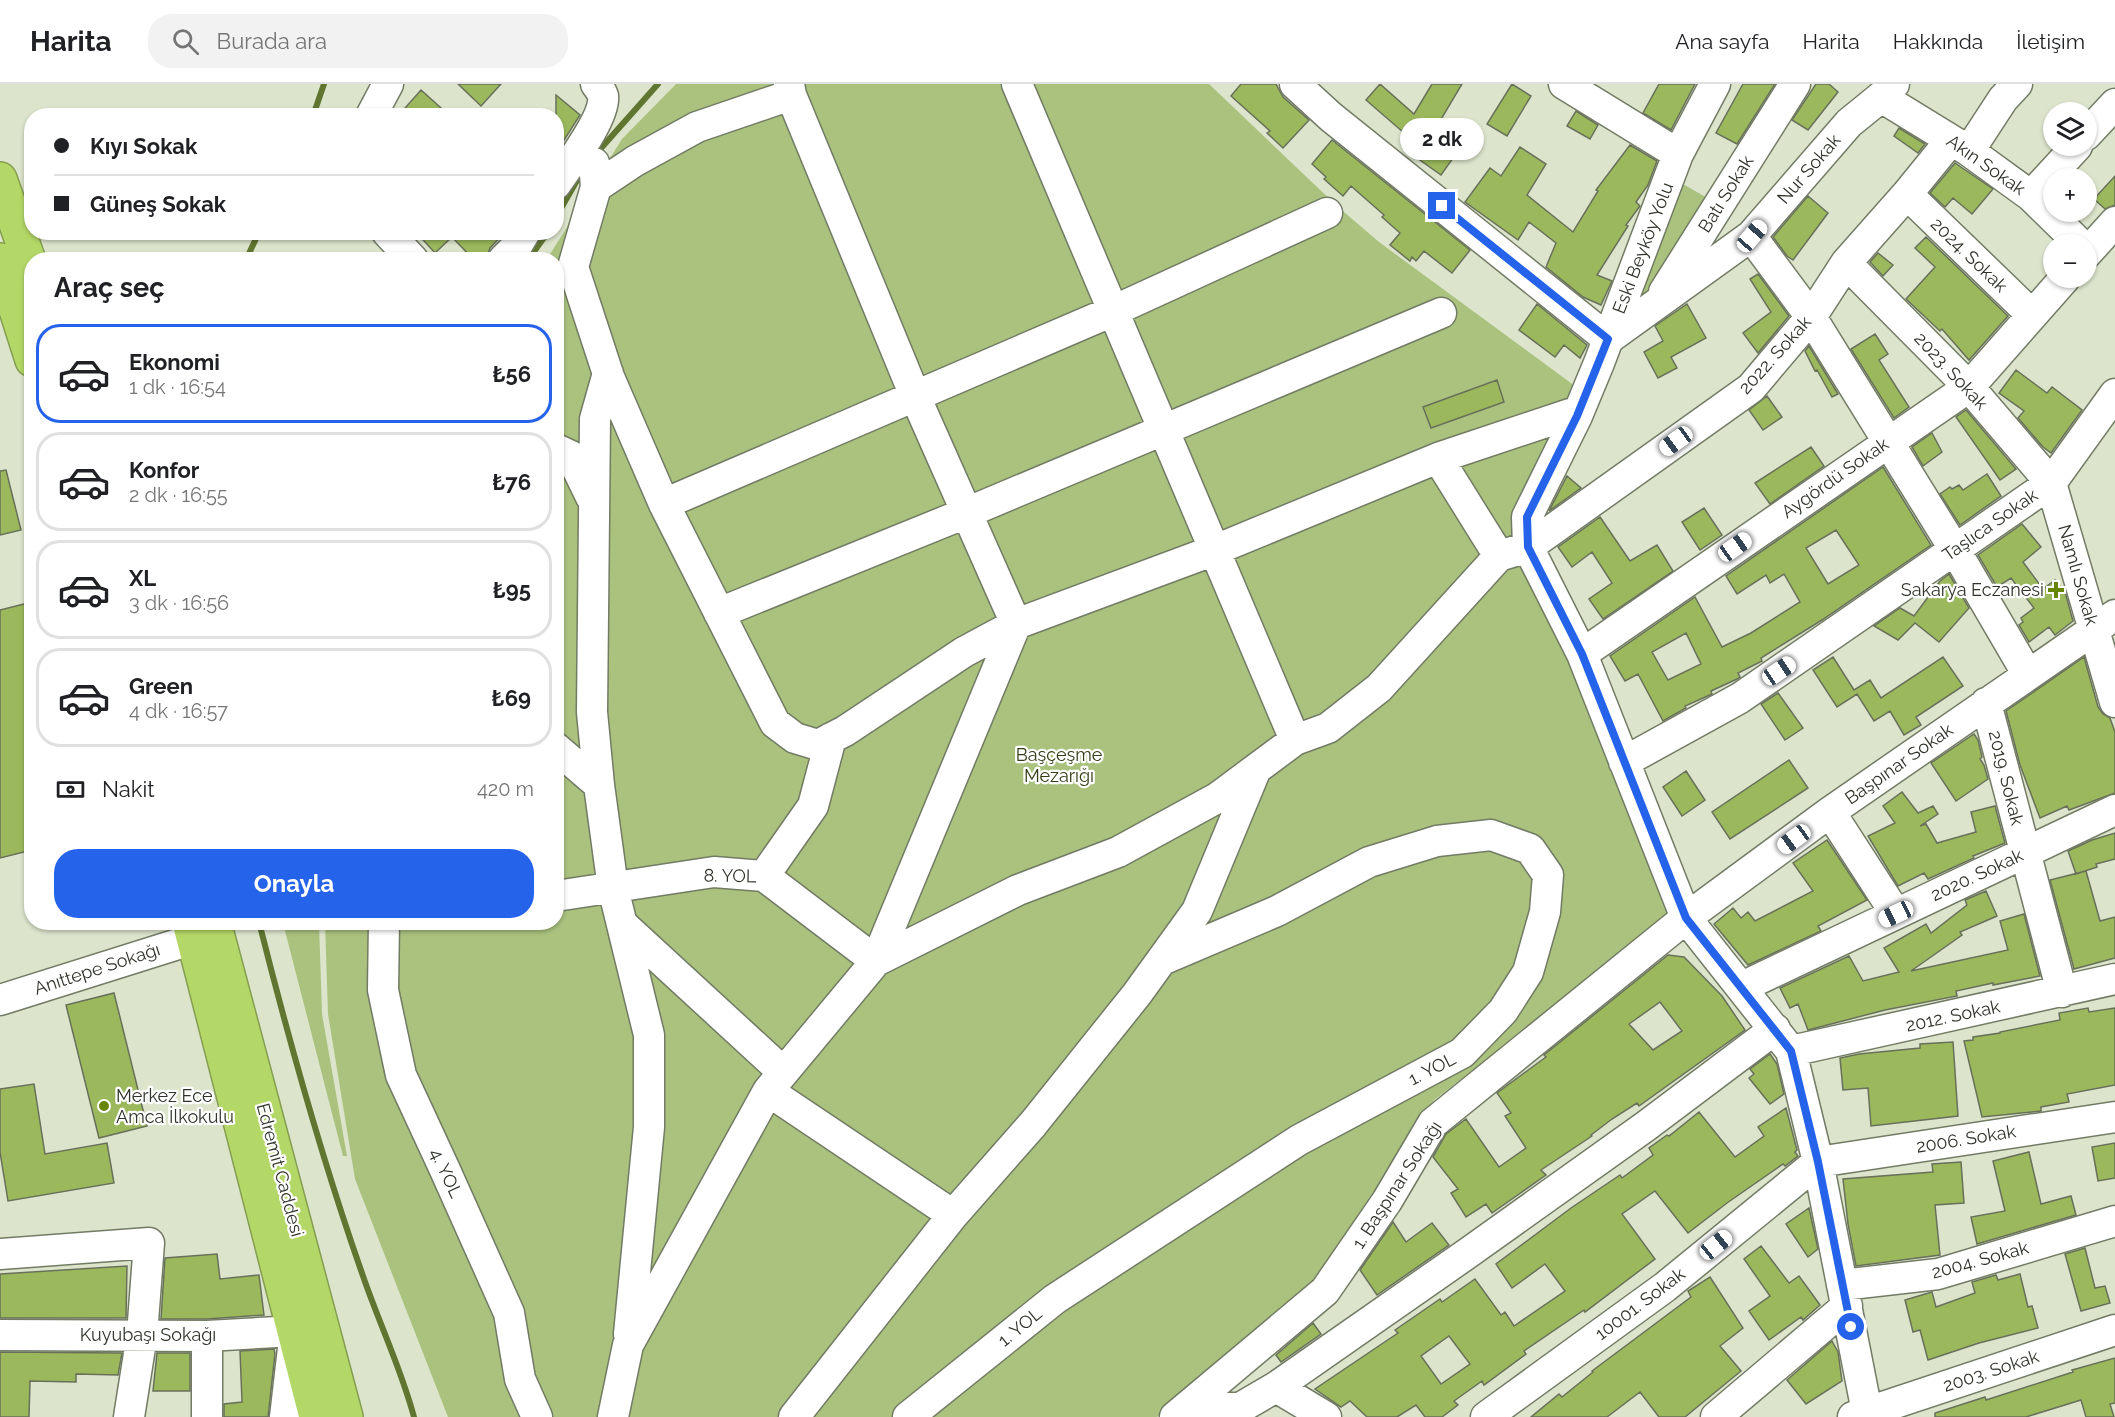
<!DOCTYPE html>
<html lang="tr">
<head>
<meta charset="utf-8">
<style>
  body { margin:0; font-family:Raleway,sans-serif; background:#f2f2f2; color:#202124; height:100vh; display:flex; flex-direction:column; font-size:22px; white-space:nowrap }
  * { box-sizing:border-box; margin:0 }
  p { font-size:20px; color:#757577 }
  .icon { flex:none; width:33px; height:33px; fill:none; stroke:currentColor; stroke-width:2; stroke-linecap:round; stroke-linejoin:round }
  .map { position:relative; flex:1; overflow:hidden }
  .side { position:absolute; left:24px; top:168px; width:540px; height:678px; display:flex; flex-direction:column; background:#fff; border-radius:24px; box-shadow:0 2px 4px #0004 }
  .side>* { flex:none }
  .top-card { position:absolute; left:24px; top:24px; width:540px; height:132px; border-radius:24px; box-shadow:0 2px 4px #0004; display:grid; align-content:center; height:132px; padding:0 30px; background:#fff }
  .buttons { position:absolute; left:2043px; top:18px; display:grid; gap:12px }
  .buttons a { display:grid; place-items:center; width:54px; height:54px; border-radius:50%; background:#fff; box-shadow:0 2px 4px #0004; font-size:30px }
  .end { position:absolute; width:27px; height:27px; margin:-14px; border:8px solid #2563eb; background:#fff; box-shadow:0 0 0 3px #fff }
  .from { border-radius:50% }
  .bubble { position:absolute; height:42px; border-radius:21px; background:#fff; box-shadow:0 2px 4px #0004; font-size:20px; font-weight:700; line-height:42px; text-align:center }
  .car { position:absolute; width:18px; height:36px; margin:-18px -9px; border-radius:8px; box-shadow:0 0 4px 2px #0007; background:linear-gradient(#fff 24%,#345 0 40%,#fff 0 76%,#345 0 86%,#fff 0) }
  .top-card b { display:flex; align-items:center; gap:21px; height:57px; font-size:22px }
  .top-card b+b { border-top:2px solid #e0e0e0 }
  .top-card i { width:15px; height:15px; background:#202124 }
  ul { padding:0; list-style:none }
  li { display:flex; align-items:center; gap:18px; height:99px; margin:0 12px 9px; padding:0 18px; border:3px solid #e0e0e0; border-radius:24px }
  li div { flex:1 }
  li b { display:block; font-size:22px }
  li em { font-style:normal; font-weight:700 }
  li.active { border-color:#2563eb }
  li>.icon { width:54px; height:54px; stroke-width:1.5 }
  h2 { padding:0 30px; font-size:27px; line-height:72px }
  .pay { display:flex; align-items:center; gap:15px; height:66px; padding:0 30px; font-size:22px }
  .pay p { margin-inline-start:auto }
  .action { display:flex; gap:12px; margin-top:auto; padding:12px 30px }
  .action a { flex:1; height:69px; border-radius:24px; background:#2563eb; color:#fff; font-size:24px; font-weight:700; line-height:69px; text-align:center }
  header { display:flex; align-items:center; gap:36px; box-sizing:border-box; height:84px; padding:0 30px; background:#fff; border-bottom:2px solid #e0e0e0 }
  header strong { font-size:28px }
  nav { display:flex; gap:33px; margin-inline-start:auto; font-size:21px }
  .search { width:420px; height:54px; background:#f2f2f2; display:flex; align-items:center; gap:15px; box-sizing:border-box; padding:0 21px; border-radius:24px; color:#757577; font-size:22px }
  .map>svg:first-child { display:block }
</style>
</head>
<body>
<header>
<strong>Harita</strong>
<div class="search"><svg class="icon" aria-label="search" viewBox="0 0 24 24"><circle cx="10" cy="10" r="6"/><path d="M15 15l6 6"/></svg>Burada ara</div>
<nav><a>Ana sayfa</a><a>Harita</a><a>Hakkında</a><a>İletişim</a></nav>
</header>
<div class="map">
<svg width="2115" height="1333" viewBox="0 0 2115 1333">
  <rect width="100%" height="100%" fill="#dce5cc"/>
  <!-- green -->
  <path fill="#aac27e" d="M676,0h533l128,122 42,36 200,147 -9,25 -58,99 1,38 62,106 95,262 -236,181 -77,126 -57,72 -143,119h-709l-93,-238 -27,-165 -3,-91 231,-1v-662l-9,-1 75,-120z
    M1683,100l31,18 -78,107z
    M283,839h36l3,91 25,142h-4z"/>
  <g fill="none" stroke-linecap="round" stroke-linejoin="round">
    <!-- stream -->
    <path stroke="#607630" stroke-width="6" d="M313,32l11,-32
      M595,71l63,-71
      M556,133l27,-47
      M246,176l13,-28
      M528,176l20,-28
      M259,838c30,119 63,238 104,354 16,47 38,92 51,141"/>
  </g>
  <!-- building -->
  <path fill="#9bb95c" stroke="#68705a" stroke-width="1.5" fill-rule="evenodd" d="M458,0h43l-20,22z
    M1241,0h35l7,13 26,23 -26,28 -16,-15 3,-2 -39,-35z
    M1380,0l34,30 18,-30h30l-25,42 26,18 -22,31 -21,-15 6,-8 -60,-52z
    M1512,0l19,12 -24,40 -20,-12z
    M1659,0h36l-24,46 -28,-17z
    M1743,0h32l-38,60 -21,-11z
    M1816,0h13l9,8 -30,38 -16,-10z
    M421,6l29,26h-52z
    M556,11l24,20 -24,38z
    M1576,27l22,14 -8,14 -23,-13z
    M1899,44l26,16 -7,9 -24,-17z
    M1332,56l138,110 -18,23 -28,-22 -8,10 -4,-4 -2,4 -20,-16 10,-12 -18,-16 2,-2 -33,-29 -8,10 -19,-17 2,-2 -14,-13z
    M1630,61l27,16 -9,24 -12,17 4,4 -14,19 2,1 -31,49 15,6 -11,24 -18,-8 -37,-30 10,-24 -27,-21 -11,18 -53,-38 25,-34 11,8 19,-29 26,17 -19,31 46,37 25,-41 -2,-1z
    M1955,79l38,26 -21,25 -19,-16 -8,9 -15,-14z
    M2115,92v29l-10,4 -11,-10z
    M1808,112l20,17 -35,47 -6,-4 -14,-19z
    M416,148h89l-15,16 -4,12h-12l-22,-23 -17,16z
    M1926,153l82,79 -39,44 -27,-31 -2,2 -34,-32 29,-32 -20,-19z
    M1878,169l15,12 -10,11 -13,-14z
    M1758,190l31,42 -31,37 -15,-20 28,-21 -21,-33z
    M1537,220l50,41 -7,13 -16,-13 -9,12 -36,-27z
    M1687,220l19,34 -35,19 6,11 -19,10 -14,-26 19,-11 -8,-15z
    M1875,250l13,20 -9,6 30,47 -15,11 -43,-69z
    M1809,262l29,48 -6,3 -15,-27 -2,1 -10,-20z
    M2016,286l31,23 5,-6 30,23 -31,43 -8,-6 -25,-29 6,-7 -25,-18z
    M1497,296l7,22 -73,26 -8,-21z
    M1767,312l15,21 -19,13 -14,-20z
    M1966,326l50,59 -16,11 -44,-63z
    M1932,349l10,19 -19,14 -11,-19z
    M1811,363l13,19 -54,38 -15,-21z
    M1883,383l48,78 -109,75 -61,38 1,3 -24,12 2,4 -3,2 -26,12 1,3 -27,12 1,2 -23,13 -25,-47 -13,7 -15,-25 85,-59 27,50 29,-14 49,-31 -16,-28 -14,9 -4,-8 -29,19 -11,-18zM1836,446l23,35 -31,19 -22,-36zM1686,549l15,31 -33,16 -16,-28z
    M6,386l15,60 -21,5v-64z
    M1987,390l14,22 -41,29 -20,-31 10,-7 2,2 7,-4 4,5z
    M1567,392l14,12 -32,23z
    M1704,424l18,27 -22,15 -18,-28z
    M1600,433l30,44 27,-16 16,26 -70,48 -14,-20 23,-16 -20,-31 -20,15 -14,-20z
    M2022,440l19,23 -18,15 20,27 12,-9 10,12 8,29 -18,14 -6,-8 -20,15 -10,-17 4,-3 -2,-4 13,-10 -23,-30 -14,9 -19,-32z
    M1949,490l20,34 -30,34 -24,-19 -17,17 -24,-14 26,-18 14,8 26,-35z
    M32,518v248l-32,8v-248z
    M1833,573l21,33 16,-10 11,18 62,-41 20,29 -47,31 5,8 -17,10 -14,-24 -16,10 -17,-27 -20,13 -24,-37z
    M2084,573l14,50 5,7 7,4 5,14v61l-46,17 -2,-4 -27,12 -20,-53 -14,-54z
    M1778,609l25,35 -18,12 -24,-36z
    M1974,650l4,6 4,17 -2,2 4,6 4,14 -32,22 -25,-38z
    M1789,676l19,28 -78,51 -18,-27z
    M1686,687l19,29 -23,16 -19,-29z
    M1902,708l16,21 15,-7 5,8 -18,12 6,-2 11,19 39,-11 -5,-20 24,-6 10,37 -32,13 1,2 -46,21 -4,-6 -26,13 -30,-50 27,-13 -12,-17z
    M2115,749v26l-19,5 1,3 -21,7 -8,-23 24,-11z
    M1827,756l40,60 -49,26 3,5 -73,34 -34,-41 19,-16 8,10 7,-6 7,9 58,-30 -20,-28z
    M2086,787l14,50 15,-4v41l-41,11 -24,-89z
    M1986,807l11,25 -37,16 2,3 -51,36 97,-21 -8,-29 24,-7 16,62 -47,9v-2l-37,8 1,5 -72,14 -77,20 -10,-26 -8,4 -10,-20 69,-32 14,25 36,-9 -15,-24 42,-24 5,9 36,-28 -2,-5z
    M1668,871l16,2 38,39 23,34 -106,76 -2,-3 -25,16 -21,16 1,1 -51,34 5,5 -54,38 -6,-9 -20,13 -15,-24 7,-4 -25,-32 13,-23 20,-15 33,48 27,-19 -21,-32 6,-3 -14,-20 49,-36 -2,-2zM1660,918l22,29 -29,19 -24,-26z
    M114,909l33,133 -48,12 -33,-133z
    M2088,924l1,4 26,-4v77l-48,9 2,8 -28,5v4l-59,6 -18,-76 9,-1v-3l27,-4v-1l60,-12 -1,-7z
    M1953,958l5,74 -87,10 -3,-38 -25,2 -3,-32 19,-4 61,-6v-4z
    M1770,970l7,10 7,30 -14,10 -21,-26 5,-4 -4,-5z
    M34,1000l11,70 62,-11 7,40 -106,18 -8,-49v-63z
    M1786,1024l11,42 -2,2 3,4 -13,10 -2,-2 -56,39 -39,30 -33,-42 -33,23 33,45 -70,53 -1,-2 -60,41 2,3 -42,31 -2,-4 -28,20 4,4 -16,12h-17l-9,-12 -19,12h-30l-17,-16 -9,6 -26,-18 83,-56 -3,-3 45,-31 2,3 33,-23 26,36 4,-3 9,14 51,-35 -20,-27 -33,24 -16,-24 75,-56 49,-33 2,3 31,-23 -4,-7 18,-13 2,1 30,-24 36,45 29,-21 -6,-9zM1449,1252l21,28 -29,20 -20,-28z
    M2115,1059v35l-17,3 -6,-34z
    M2029,1068l12,52 30,-8 5,19 -99,29 -6,-27 34,-6 -12,-50z
    M1961,1078l3,41 -29,2 5,50 -84,11 -8,-42 -5,-45 90,-7 -1,-8z
    M1809,1124l9,41 -10,8 -22,-33z
    M1393,1138l13,20 26,-19 17,22 -72,50 -17,-25z
    M1761,1162l28,37 10,-7 21,29 -17,15 -2,-3 -32,23 -20,-29 21,-15 -26,-37z
    M2085,1164l10,40 10,-2 5,17 -29,8 -16,-57z
    M217,1170l3,25 39,-4 5,40 -57,4h-46l4,-61z
    M127,1182l-1,52h-126v-44z
    M2020,1190l8,33 4,-1 6,22 -59,15 -51,17 -8,-30 -7,2 -8,-32 27,-8 4,15 39,-14 -3,-11 24,-7 2,5z
    M1710,1193l33,51 -23,18 21,25 -56,46h-26l-19,-25 -33,25h-76l28,-23 3,3 31,-25 -1,-1 99,-74 -3,-6z
    M1313,1239l8,11 -40,28 -5,-7z
    M1832,1257l6,11 4,29 -36,23 -19,-24z
    M274,1265l1,5 -7,63h-44v-13l18,-2 -2,-51z
    M0,1268l122,1 -4,22 -42,-1v8l-46,-1 -1,36h-29z
    M157,1269h33v38h-37z
    M2115,1274v45l-5,1 4,13h-28l-5,-17 -55,17h-91v-4l50,-16 1,3 87,-28 -1,-2z"/>
  <g fill="none" stroke-linecap="round" stroke-linejoin="round">
    <!-- minor casing -->
    <g stroke="#727b64" stroke-width="33">
      <path id="minor" d="M1017,0l278,656
        M1295,0l36,33 277,222 143,-103 98,-113 32,-26 13,-13
        M1564,0l114,70
        M1715,0l-37,70 -79,209 -22,53 -50,101 1,30 54,107 104,264 105,133 27,111 50,255
        M1881,13l88,54 62,45 49,48
        M371,32l17,-32
        M2086,51l29,-31
        M1969,67l34,-52 14,-15
        M594,79l2,24 -23,80 36,110 55,127 111,219 20,15 23,7 27,-14 119,-79 52,-28 199,-74 223,-92 132,-44
        M556,100c12,-18 50,-67 47,-88 -1,-4 -4,-8 -7,-12
        M596,103l39,-26 62,-34 94,-32
        M1907,110l125,121
        M2031,112l46,-50
        M387,148l26,28
        M1751,152l60,81 144,233 73,125
        M2086,170l29,-32
        M503,176l13,-13 9,-15
        M1846,179l123,124 82,96 64,219
        M1664,208l131,-208
        M608,289l-13,46 -3,293 7,73 14,103 36,147v92l-20,207
        M556,365l15,7 20,41
        M1438,374l61,98
        M664,420l449,-193 214,-98
        M719,529l247,-100 475,-200
        M1582,570l387,-267 96,-109
        M1986,619l76,289
        M556,664l43,37
        M1624,678l116,-64 311,-215 64,-89
        M1830,728l66,102
        M764,792l49,-70 18,-68
        M556,812l158,-24 50,4 112,85 140,-337 -101,-228 -124,-301 -2,-11
        M384,838l-1,68 18,85 44,95 64,143 11,66 17,38
        M622,840l161,148
        M1742,903l373,-177
        M0,916l194,-61
        M1791,967l324,-72
        M768,1007l185,124
        M0,1170l149,-11 -7,92 -13,82
        M1842,1201l96,-11 177,-53
        M0,1251l207,1 88,-5 -10,86
        M1276,1303l50,30
        M1189,1330l-3,-6h54l36,-21 192,-134 178,-127 129,-97
        M207,1333v-81
        M613,1333l15,-72 140,-254 108,-130 142,-71 100,-38 99,-54 78,-58 33,-12 51,-40 120,-132 29,-9 223,-159 60,-71 35,-54 61,-69 44,-54
        M794,1333l159,-202 80,-91 104,-130 60,-83 59,-142
        M908,1333l147,-118 244,-159 163,-87 41,-42 25,-39 17,-60 3,-37 -18,-26 -39,-14 -54,6 -68,21 -92,49 -115,49
        M1175,1333l150,-126 62,-90 46,-78 253,-205 144,-106 285,-197
        M1486,1333l179,-130 153,-125 297,-45
        M1716,1333l131,-111
        M1853,1333l262,-87"/>
    </g>
    <!-- highway casing -->
    <g stroke="#859e51" stroke-width="36">
      <path id="highway" d="M0,95l32,90
        M0,176l32,100
        M189,838l127,495
        M214,838l132,495"/>
    </g>
    <!-- minor -->
    <use href="#minor" stroke="#fff" stroke-width="30"/>
    <!-- highway -->
    <use href="#highway" stroke="#b4d867" stroke-width="33"/>
  </g>
  <g fill="none" stroke-linecap="round" stroke-linejoin="round">
    <!-- route -->
    <path stroke="#2563eb" stroke-width="8" d="M1442,122l166,133 -31,77 -50,101 1,30 54,107 104,264 105,133 27,111 33,165"/>
  </g>
  <!-- markers -->
  <g fill="#678600" stroke="#fff" stroke-width="2">
    <path d="M2053 497h6v6h6v6h-6v6h-6v-6h-6v-6h6z"/>
    <circle cx="104" cy="1022" r="6"/>
  </g>
  <g text-anchor="middle" stroke-width="4.5" stroke-linejoin="round" paint-order="stroke">
    <!-- street labels -->
    <g font-size="18" fill="#2f3329" stroke="#fff">
      <text transform="translate(1986 81) rotate(35)" y="6">Akın Sokak</text>
      <text transform="translate(1809 85) rotate(-49)" y="6">Nur Sokak</text>
      <text transform="translate(1726 110) rotate(-58)" y="6">Batı Sokak</text>
      <text transform="translate(1643 164) rotate(-69)" y="6">Eski Beyköy Yolu</text>
      <text transform="translate(1969 171) rotate(44)" y="6">2024. Sokak</text>
      <text transform="translate(1775 271) rotate(-48)" y="6">2022. Sokak</text>
      <text transform="translate(1951 287) rotate(47)" y="6">2023. Sokak</text>
      <text transform="translate(1835 394) rotate(-35)" y="6">Aygördü Sokak</text>
      <text transform="translate(1990 441) rotate(-35)" y="6">Taşlıca Sokak</text>
      <text transform="translate(2078 491) rotate(74)" y="6">Namlı Sokak</text>
      <text transform="translate(1899 680) rotate(-35)" y="6">Başpınar Sokak</text>
      <text transform="translate(2006 694) rotate(76)" y="6">2019. Sokak</text>
      <text transform="translate(1977 791) rotate(-25)" y="6">2020. Sokak</text>
      <text transform="translate(730 792) rotate(1)" y="6">8. YOL</text>
      <text transform="translate(97 885) rotate(-18)" y="6">Anıttepe Sokağı</text>
      <text transform="translate(1953 932) rotate(-12)" y="6">2012. Sokak</text>
      <text transform="translate(1432 985) rotate(-27)" y="6">1. YOL</text>
      <text transform="translate(1966 1055) rotate(-9)" y="6">2006. Sokak</text>
      <text transform="translate(280 1086) rotate(75)" y="6">Edremit Caddesi</text>
      <text transform="translate(446 1089) rotate(65)" y="6">4. YOL</text>
      <text transform="translate(1397 1101) rotate(-57)" y="6">1. Başpınar Sokağı</text>
      <text transform="translate(1980 1176) rotate(-15)" y="6">2004. Sokak</text>
      <text transform="translate(1640 1220) rotate(-37)" y="6">10001. Sokak</text>
      <text transform="translate(1020 1243) rotate(-39)" y="6">1. YOL</text>
      <text x="148" y="1257">Kuyubaşı Sokağı</text>
      <text transform="translate(1991 1287) rotate(-18)" y="6">2003. Sokak</text>
    </g>
    <!-- poi labels -->
    <g font-size="18" fill="#2f3329" stroke="#fff" text-anchor="end">
      <text x="2044" y="512">Sakarya Eczanesi</text>
      <text x="116" y="1018" text-anchor="start">Merkez Ece<tspan x="116" dy="21">Amca İlkokulu</tspan></text>
    </g>
    <!-- park labels -->
    <g font-size="18" fill="#313e17" stroke="#fff">
      <text x="1059" y="677">Başçeşme<tspan x="1059" dy="21">Mezarığı</tspan></text>
    </g>
  </g>
</svg>
<div class="buttons">
<a><svg class="icon" aria-label="layers" viewBox="0 0 24 24"><path d="M12 4l9 5-9 5-9-5zM3 14l9 5 9-5"/></svg></a>
<a>+</a>
<a>−</a>
</div>
<i class="end from" style="left:1851px;top:1243px"></i>
<i class="end" style="left:1442px;top:122px"></i>
<div class="bubble" style="left:1400px;top:34px;width:84px">2 dk</div>
<i class="car" style="left:1752px;top:152px;rotate:41deg"></i>
<i class="car" style="left:1676px;top:357px;rotate:234deg"></i>
<i class="car" style="left:1735px;top:463px;rotate:55deg"></i>
<i class="car" style="left:1779px;top:587px;rotate:56deg"></i>
<i class="car" style="left:1794px;top:755px;rotate:234deg"></i>
<i class="car" style="left:1896px;top:830px;rotate:245deg"></i>
<i class="car" style="left:1716px;top:1161px;rotate:51deg"></i>
<div class="top-card">
<b><i class="from"></i>Kıyı Sokak</b>
<b><i></i>Güneş Sokak</b>
</div>
<section class="side">
<h2>Araç seç</h2>
<ul>
<li class="active"><svg class="icon" aria-label="car" viewBox="0 0 24 24"><path d="M5 17H2v-5l4-1 3-4h7l3 4 3 1v5h-3M9 17h6M6 11h13"/><circle cx="7" cy="17" r="2"/><circle cx="17" cy="17" r="2"/></svg><div><b>Ekonomi</b><p>1 dk · 16:54</p></div><em>₺56</em></li>
<li><svg class="icon" aria-label="car" viewBox="0 0 24 24"><path d="M5 17H2v-5l4-1 3-4h7l3 4 3 1v5h-3M9 17h6M6 11h13"/><circle cx="7" cy="17" r="2"/><circle cx="17" cy="17" r="2"/></svg><div><b>Konfor</b><p>2 dk · 16:55</p></div><em>₺76</em></li>
<li><svg class="icon" aria-label="car" viewBox="0 0 24 24"><path d="M5 17H2v-5l4-1 3-4h7l3 4 3 1v5h-3M9 17h6M6 11h13"/><circle cx="7" cy="17" r="2"/><circle cx="17" cy="17" r="2"/></svg><div><b>XL</b><p>3 dk · 16:56</p></div><em>₺95</em></li>
<li><svg class="icon" aria-label="car" viewBox="0 0 24 24"><path d="M5 17H2v-5l4-1 3-4h7l3 4 3 1v5h-3M9 17h6M6 11h13"/><circle cx="7" cy="17" r="2"/><circle cx="17" cy="17" r="2"/></svg><div><b>Green</b><p>4 dk · 16:57</p></div><em>₺69</em></li>
</ul>
<div class="pay"><svg class="icon" aria-label="cash" viewBox="0 0 24 24"><path d="M3 7h18v10H3z"/><circle cx="12" cy="12" r="2"/></svg>Nakit<p>420 m</p></div>
<div class="action"><a>Onayla</a></div>
</section>
</div>
</body>
</html>
